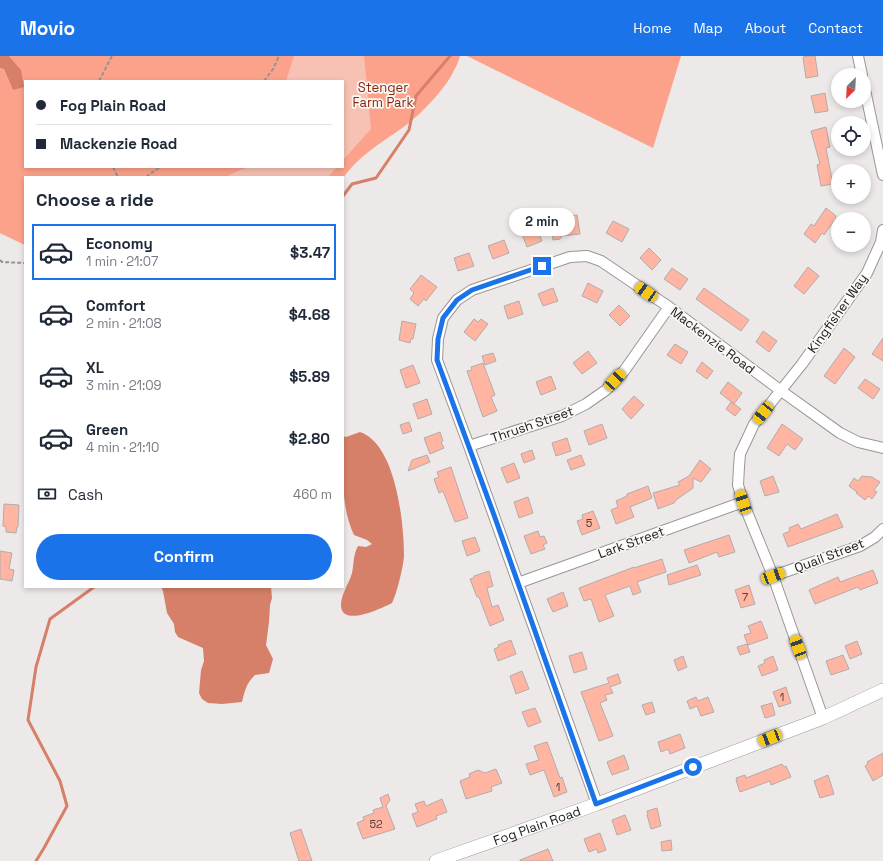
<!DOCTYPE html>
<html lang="en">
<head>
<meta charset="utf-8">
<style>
  body { margin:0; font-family:"Space Grotesk",sans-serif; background:#f2f2f3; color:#1f2937; height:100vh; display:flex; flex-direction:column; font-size:15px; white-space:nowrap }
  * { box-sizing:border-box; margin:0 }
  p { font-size:13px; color:#747a83 }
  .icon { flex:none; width:22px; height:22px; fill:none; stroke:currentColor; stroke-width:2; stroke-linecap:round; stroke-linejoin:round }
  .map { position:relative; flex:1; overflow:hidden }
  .sheet { position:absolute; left:24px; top:120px; width:320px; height:412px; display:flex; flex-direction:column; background:#fff; border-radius:0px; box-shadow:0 2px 6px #0003 }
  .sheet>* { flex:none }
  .banner { position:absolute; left:24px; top:24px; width:320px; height:88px; border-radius:0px; box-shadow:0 2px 6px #0003; display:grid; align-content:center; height:88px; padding:0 12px; background:#fff }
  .needle { width:26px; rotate:204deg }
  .tools { position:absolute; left:831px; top:12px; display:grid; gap:8px }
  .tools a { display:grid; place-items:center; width:40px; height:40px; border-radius:50%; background:#fff; box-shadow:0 2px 6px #0003; font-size:20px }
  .end { position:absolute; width:18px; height:18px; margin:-9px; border:5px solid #1a73e8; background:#fff; box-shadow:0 0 0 2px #fff }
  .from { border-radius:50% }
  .bubble { position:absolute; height:28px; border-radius:14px; background:#fff; box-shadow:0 2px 6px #0003; font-size:13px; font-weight:800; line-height:28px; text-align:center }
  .car { position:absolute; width:12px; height:24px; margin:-12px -6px; border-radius:5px; box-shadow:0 0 3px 1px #0007; background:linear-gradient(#f5c518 24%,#345 0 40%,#f5c518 0 76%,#345 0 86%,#f5c518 0) }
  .banner b { display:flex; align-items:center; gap:14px; height:38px; font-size:15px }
  .banner b+b { border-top:1px solid #e0e1e3 }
  .banner i { width:10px; height:10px; background:#1f2937 }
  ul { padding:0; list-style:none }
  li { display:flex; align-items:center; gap:12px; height:56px; margin:0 8px 6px; padding:0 4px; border:2px solid transparent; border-radius:0px }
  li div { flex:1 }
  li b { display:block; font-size:15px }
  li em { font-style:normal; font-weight:800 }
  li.current { border-color:#1a73e8 }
  li>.icon { width:36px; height:36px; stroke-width:1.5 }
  h2 { padding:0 12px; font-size:18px; line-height:48px }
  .pay { display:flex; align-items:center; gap:10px; height:44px; padding:0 12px; font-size:15px }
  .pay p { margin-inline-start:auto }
  .action { display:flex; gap:8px; margin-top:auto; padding:8px 12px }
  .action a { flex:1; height:46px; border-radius:24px; background:#1a73e8; color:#fff; font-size:16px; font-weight:800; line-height:46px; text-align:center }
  header { display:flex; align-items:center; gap:24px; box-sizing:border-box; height:56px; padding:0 20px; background:#1a73e8; color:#fff }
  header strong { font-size:19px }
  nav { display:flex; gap:22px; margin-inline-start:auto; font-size:14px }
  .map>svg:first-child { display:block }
</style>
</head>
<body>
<header>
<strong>Movio</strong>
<nav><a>Home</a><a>Map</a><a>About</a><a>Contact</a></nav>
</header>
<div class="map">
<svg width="883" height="805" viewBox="0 0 883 805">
  <rect width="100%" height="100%" fill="#ede9e8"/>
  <!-- green -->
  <path fill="#f7c1b3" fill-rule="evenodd" d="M0,0h460c-2,5 -3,10 -6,14 -7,17 -33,44 -48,55 -23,17 -46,29 -63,53v-1h-318v68l-25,-12zM25,25h318v86h-318z"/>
  <!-- forest -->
  <path fill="#fca28b" d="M9,0h285l-8,25h-261v86h223l-23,10h-200v68l-25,-12v-165l4,1 9,21 8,-20z
    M364,0h96c-2,5 -3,10 -6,14 -7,17 -33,44 -48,55 -23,17 -46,29 -63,53v-1h-15l9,-10h6v-7l28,-31z
    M467,0h214l-28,92z"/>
  <!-- water -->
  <path fill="#d67f69" d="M0,0h9l12,14 3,17 -11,3 -9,-21 -4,-1z
    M360,376c36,12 44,91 44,124 -1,12 -7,37 -12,47 -10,5 -51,25 -51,2 0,-11 8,-21 11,-32 2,-9 1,-18 6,-27l8,1 6,-3 -5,-4 -13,-5c-14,-30 -11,-66 -11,-99l3,1z
    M161,531h110l1,11 -2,7 -1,17 -3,23 7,14 -4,14 -14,2c-9,9 -10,15 -13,27l-20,2 -14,-1 -6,-4 -3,-6 2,-23 3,-9 -1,-13 -25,-11 -3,-5 -1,-8 -7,-11 -4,-22z"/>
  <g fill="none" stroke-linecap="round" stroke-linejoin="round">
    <!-- stream -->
    <path stroke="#d67f69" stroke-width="3" d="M343,140l9,-12 24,-6 33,-48 7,-34 34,-40
      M36,805l8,-13 23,-42 -7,-25 -32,-61 8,-53 14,-48 44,-32"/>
  </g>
  <!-- building -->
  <path fill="#ffb5a2" stroke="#b0adac" d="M808,0h7l3,20 -12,2 -3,-21z
    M825,37l3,18 -13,2 -4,-17z
    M826,71l4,20 -4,1 7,36 -12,2 -4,-21 3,-1 -9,-33z
    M826,152l9,7 1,3 -12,17 -2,-2 -7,10 -11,-9 7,-10 3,2z
    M577,159l3,19 -18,2 -2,3 -7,1 -3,-22z
    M613,165l16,8 -7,13 -16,-9z
    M537,172l5,13 -15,6 -5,-13z
    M504,184l5,13 -16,6 -5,-13z
    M649,192l12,12 -9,10 -12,-12z
    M469,197l5,13 -16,5 -4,-13z
    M808,211l11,9 -15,18 -10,-8z
    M672,212l16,11 -8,11 -16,-11z
    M421,219l16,12 -11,14 -2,-2 -6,7 -8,-7 4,-6 -4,-4z
    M588,227l15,8 -6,12 -15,-7z
    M553,232l5,13 -15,5 -5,-12z
    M704,232l45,32 -8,11 -45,-32z
    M519,245l4,13 -15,5 -4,-13z
    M619,249l11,11 -10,10 -11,-11z
    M474,263l4,3 3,-3 7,5 -13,17 -11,-9z
    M402,265l14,3 -3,15h-2l-1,4 -11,-3z
    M763,275l14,10 -8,11 -13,-10z
    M883,282v23l-11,-7z
    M675,288l13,8 -7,12 -14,-9z
    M844,292l11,9 -20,27 -11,-8z
    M588,295l9,12 -15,11 -9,-11z
    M493,297l3,8 -11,4 -3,-9z
    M702,306l11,9 -6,8 -11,-8z
    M483,307l12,32 -4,2 6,14 -14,6 -16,-46 5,-1 -1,-3z
    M413,309l7,18 -14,5 -6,-18z
    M551,320l5,13 -15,6 -5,-13z
    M865,323l15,10 -7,10 -15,-11z
    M728,326l14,11 -8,11 -14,-11z
    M634,340l10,9 -13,14 -9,-10z
    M427,343l5,15 -14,5 -5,-15z
    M731,346l10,7 -6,7 -9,-7z
    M409,366l3,9 -9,3 -3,-9z
    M602,368l5,14 -18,7 -5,-14z
    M782,368l21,15 -8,11 -8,-6 -8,12 -12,-8z
    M440,376l3,9 -2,1 3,6 -14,6 -6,-16z
    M567,382l4,13 -15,5 -4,-13z
    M532,394l3,9 -11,4 -3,-9z
    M427,399l3,7 -22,9 4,-11z
    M581,399l4,10 -14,5 -4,-10z
    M700,404l11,9 -10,13 -8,-4v10l-17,12 -2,3 -16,6 -5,-16 27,-8 -2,-3 11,-6z
    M514,407l6,15 -13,5 -6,-15z
    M451,411l17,51 -13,4 -12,-31 -4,2 -5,-14 5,-2 -2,-5z
    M773,420l6,16 -14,4 -5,-15z
    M862,420l10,1 8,5 -6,8 3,2 -5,7 -4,-3 -3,4 -9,-7 1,-1 -8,-6 5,-8 4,3z
    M648,430l4,12 -22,9 4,10 -18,7 -5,-14 7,-3 -2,-6 11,-5v-2z
    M528,441l5,16 -14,5 -5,-16z
    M4,448l15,1 -1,22h-1l-1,6 -10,-1v-5l-3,-1z
    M593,455l7,17 -18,7 -5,-14 6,-2 -1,-4z
    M837,458l6,13 -55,20 -5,-13 7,-3 -1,-3 9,-4 3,5z
    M538,475l2,6 4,-1 3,7 -4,2 2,4 -14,5 -7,-18z
    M729,479l6,17 -16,5 -2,-5 -28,11 -5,-13z
    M475,481l5,14 -13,5 -5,-15z
    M0,495l12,2 -3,16 5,1 -2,11 -12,-2z
    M662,503l4,13 -29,10 4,10 -8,3 -3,-9 -25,9 9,21 -15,6 -8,-23 -7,2 -5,-13 55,-21v1z
    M697,509l4,10 -32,10 -2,-10z
    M873,514l5,13 -18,7 -2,-3 -43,17 -6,-14 29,-13 2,5z
    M489,515l4,15 -6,2 5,19 6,-2 6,15 -14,6 -11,-29h-2l-7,-18 4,-1v-2z
    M749,529l6,19 -14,4 -6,-18z
    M563,536l5,14 -15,6 -6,-13z
    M761,565l7,17 -20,7 -4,-10 7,-2 -3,-7z
    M511,584l5,14 -18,7 -4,-12 5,-2 -1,-2z
    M857,585l5,13 -12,5 -5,-13z
    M747,588l3,8 -10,3 -3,-8z
    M582,596l5,17 -13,4 -5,-17z
    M843,599l6,14 -18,6 -5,-14z
    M683,600l4,11 -9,4 -4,-11z
    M773,600l5,14 -16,6 -4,-10 7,-3 -1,-3z
    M522,615l7,18 -13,5 -6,-18z
    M618,618l3,9 -11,4 3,6 -8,2 2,5 -7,3 13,33 -14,5 -18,-49 28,-9 -2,-5z
    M786,631l5,16 -12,4 -6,-15z
    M696,641l2,4 10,-4 6,15 -13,4 -4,-10 -7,3 -3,-8z
    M652,646l3,10 -9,3 -4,-10z
    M772,647l3,12 -10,3 -4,-12z
    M535,652l6,14 -13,5 -6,-15z
    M680,678l5,14 -15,6 -2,-5 -7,3 -3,-10z
    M547,686l13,36 2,-1 5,15 -13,5 -10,-27 -14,5 -4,-11 13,-4 -5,-14z
    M883,697v22l-10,6 -8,-15 3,-2 -1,-2z
    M624,699l5,14 -17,6 -5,-13z
    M782,708l2,3 2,-1 5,11 -20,8 -1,-4 -30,11 -4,-12h1l-1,-2 9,-3 1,3z
    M496,713l6,14 -11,4 1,4 -26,8 -6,-18 10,-4 -1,-3 9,-4 7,3z
    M828,719l6,19 -14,4 -6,-17z
    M388,738l2,6 -4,6 9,23 -32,10 -6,-16 7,-3 -1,-3 11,-4 -1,-3 10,-3 -3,-9z
    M442,743l5,13 -11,4 1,3 -20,8 -5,-13 6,-2 -3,-8 9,-3 2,5z
    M657,752l4,18 -10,3 -4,-14h1l-1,-4z
    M625,759l6,15 -14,5 -5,-15z
    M301,773l11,32h-13l-9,-28z
    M600,777l6,17 -8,3 -1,-4 -8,3 -5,-13z
    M671,784l1,10 -10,1 -1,-9z
    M548,793l5,12h-33v-1z"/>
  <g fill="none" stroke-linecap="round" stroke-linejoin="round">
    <!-- minor casing -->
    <g stroke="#999695" stroke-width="12">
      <path id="minor" d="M858,0l4,19
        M864,29l19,90
        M469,390l93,-30 24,-12 20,-14 18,-19 45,-64
        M773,520l87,-30 15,-9 8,-8
        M518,527l225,-81
        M823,662l-50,-142 -30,-74 -5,-17 1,-18 1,-13 14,-30 48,-60 65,-91 14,-31 2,-12
        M597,748l-128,-358 -32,-86 1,-21 5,-21 14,-18 15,-10 98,-33 17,-1 14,5 68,46 111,83 60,43 18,9 25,6"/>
    </g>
    <!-- tertiary casing -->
    <g stroke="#999695" stroke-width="14">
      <g id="tertiary">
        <path id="s1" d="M436,805l161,-57 226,-86 60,-28"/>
      </g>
    </g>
    <!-- path -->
    <path stroke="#969393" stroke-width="2" stroke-dasharray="4 2" stroke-linecap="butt" d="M99,25l13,-25
      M264,25l9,-12 6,-13
      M113,111l5,10
      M146,121l14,-10
      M0,204l2,2 23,1"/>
    <!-- minor -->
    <use href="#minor" stroke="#fff" stroke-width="10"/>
    <!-- tertiary -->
    <use href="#tertiary" stroke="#fff" stroke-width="13"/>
  </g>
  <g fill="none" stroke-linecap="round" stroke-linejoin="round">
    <!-- route -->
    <path stroke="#1a73e8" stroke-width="5" d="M542,210l-70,24 -15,10 -14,18 -5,21 -1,21 57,155 102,289 97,-37"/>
  </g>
  <g text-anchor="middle" stroke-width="3.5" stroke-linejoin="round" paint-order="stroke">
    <!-- number labels -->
    <g font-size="11" fill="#54403b">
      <text x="589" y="471">5</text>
      <text x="745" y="545">7</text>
      <text x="782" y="645">1</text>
      <text x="558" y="735">1</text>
      <text x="376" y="772">52</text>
    </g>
    <!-- park labels -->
    <g font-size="13" fill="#8d2608" stroke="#faf7f5">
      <text x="383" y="36">Stenger<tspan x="383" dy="15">Farm Park</tspan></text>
    </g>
    <!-- street labels -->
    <g font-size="13" fill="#1b1919" stroke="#faf7f5">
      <text transform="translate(837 257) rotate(-55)" y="5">Kingfisher Way</text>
      <text transform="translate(713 284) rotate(37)" y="5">Mackenzie Road</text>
      <text transform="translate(532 368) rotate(-19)" y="5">Thrush Street</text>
      <text transform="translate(631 486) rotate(-20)" y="5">Lark Street</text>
      <text transform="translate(829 499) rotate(-21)" y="5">Quail Street</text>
      <text dy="5" stroke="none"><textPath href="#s1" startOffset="107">Fog Plain Road</textPath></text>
    </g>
  </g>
</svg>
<div class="tools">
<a><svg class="needle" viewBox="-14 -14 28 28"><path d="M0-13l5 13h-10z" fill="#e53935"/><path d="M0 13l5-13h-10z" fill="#747a83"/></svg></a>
<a><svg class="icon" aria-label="locate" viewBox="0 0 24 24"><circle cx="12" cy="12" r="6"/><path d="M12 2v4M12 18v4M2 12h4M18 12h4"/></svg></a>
<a>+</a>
<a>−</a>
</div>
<i class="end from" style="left:693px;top:711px"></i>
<i class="end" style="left:542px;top:210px"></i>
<div class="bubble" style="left:509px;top:152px;width:66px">2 min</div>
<i class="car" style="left:646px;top:236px;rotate:305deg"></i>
<i class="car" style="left:615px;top:324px;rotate:43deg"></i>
<i class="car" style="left:763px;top:357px;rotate:218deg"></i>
<i class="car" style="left:743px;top:446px;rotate:342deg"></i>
<i class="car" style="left:773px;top:520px;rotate:70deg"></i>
<i class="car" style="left:798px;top:591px;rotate:340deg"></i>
<i class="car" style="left:770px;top:682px;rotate:249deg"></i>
<div class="banner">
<b><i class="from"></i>Fog Plain Road</b>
<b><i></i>Mackenzie Road</b>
</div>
<section class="sheet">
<h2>Choose a ride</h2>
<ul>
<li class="current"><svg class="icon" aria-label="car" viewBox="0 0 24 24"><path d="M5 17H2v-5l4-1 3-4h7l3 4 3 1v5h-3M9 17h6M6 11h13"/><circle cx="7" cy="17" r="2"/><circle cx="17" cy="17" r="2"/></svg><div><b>Economy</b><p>1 min · 21:07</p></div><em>$3.47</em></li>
<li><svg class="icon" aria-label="car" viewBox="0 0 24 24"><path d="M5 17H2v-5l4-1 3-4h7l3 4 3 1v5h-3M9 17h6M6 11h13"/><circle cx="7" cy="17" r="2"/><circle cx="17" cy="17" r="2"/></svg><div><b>Comfort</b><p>2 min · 21:08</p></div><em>$4.68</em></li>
<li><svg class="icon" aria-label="car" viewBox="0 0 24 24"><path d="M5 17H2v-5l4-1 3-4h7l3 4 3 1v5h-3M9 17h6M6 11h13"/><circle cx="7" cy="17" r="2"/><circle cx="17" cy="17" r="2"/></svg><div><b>XL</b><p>3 min · 21:09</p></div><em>$5.89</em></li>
<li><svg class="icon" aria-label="car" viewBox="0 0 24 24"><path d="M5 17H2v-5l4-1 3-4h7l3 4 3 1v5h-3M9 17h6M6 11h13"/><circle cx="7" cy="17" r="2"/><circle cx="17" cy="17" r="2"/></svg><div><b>Green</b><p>4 min · 21:10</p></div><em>$2.80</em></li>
</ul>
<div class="pay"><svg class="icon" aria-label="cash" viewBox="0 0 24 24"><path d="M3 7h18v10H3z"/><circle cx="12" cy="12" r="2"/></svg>Cash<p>460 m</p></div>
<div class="action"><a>Confirm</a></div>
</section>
</div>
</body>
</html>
